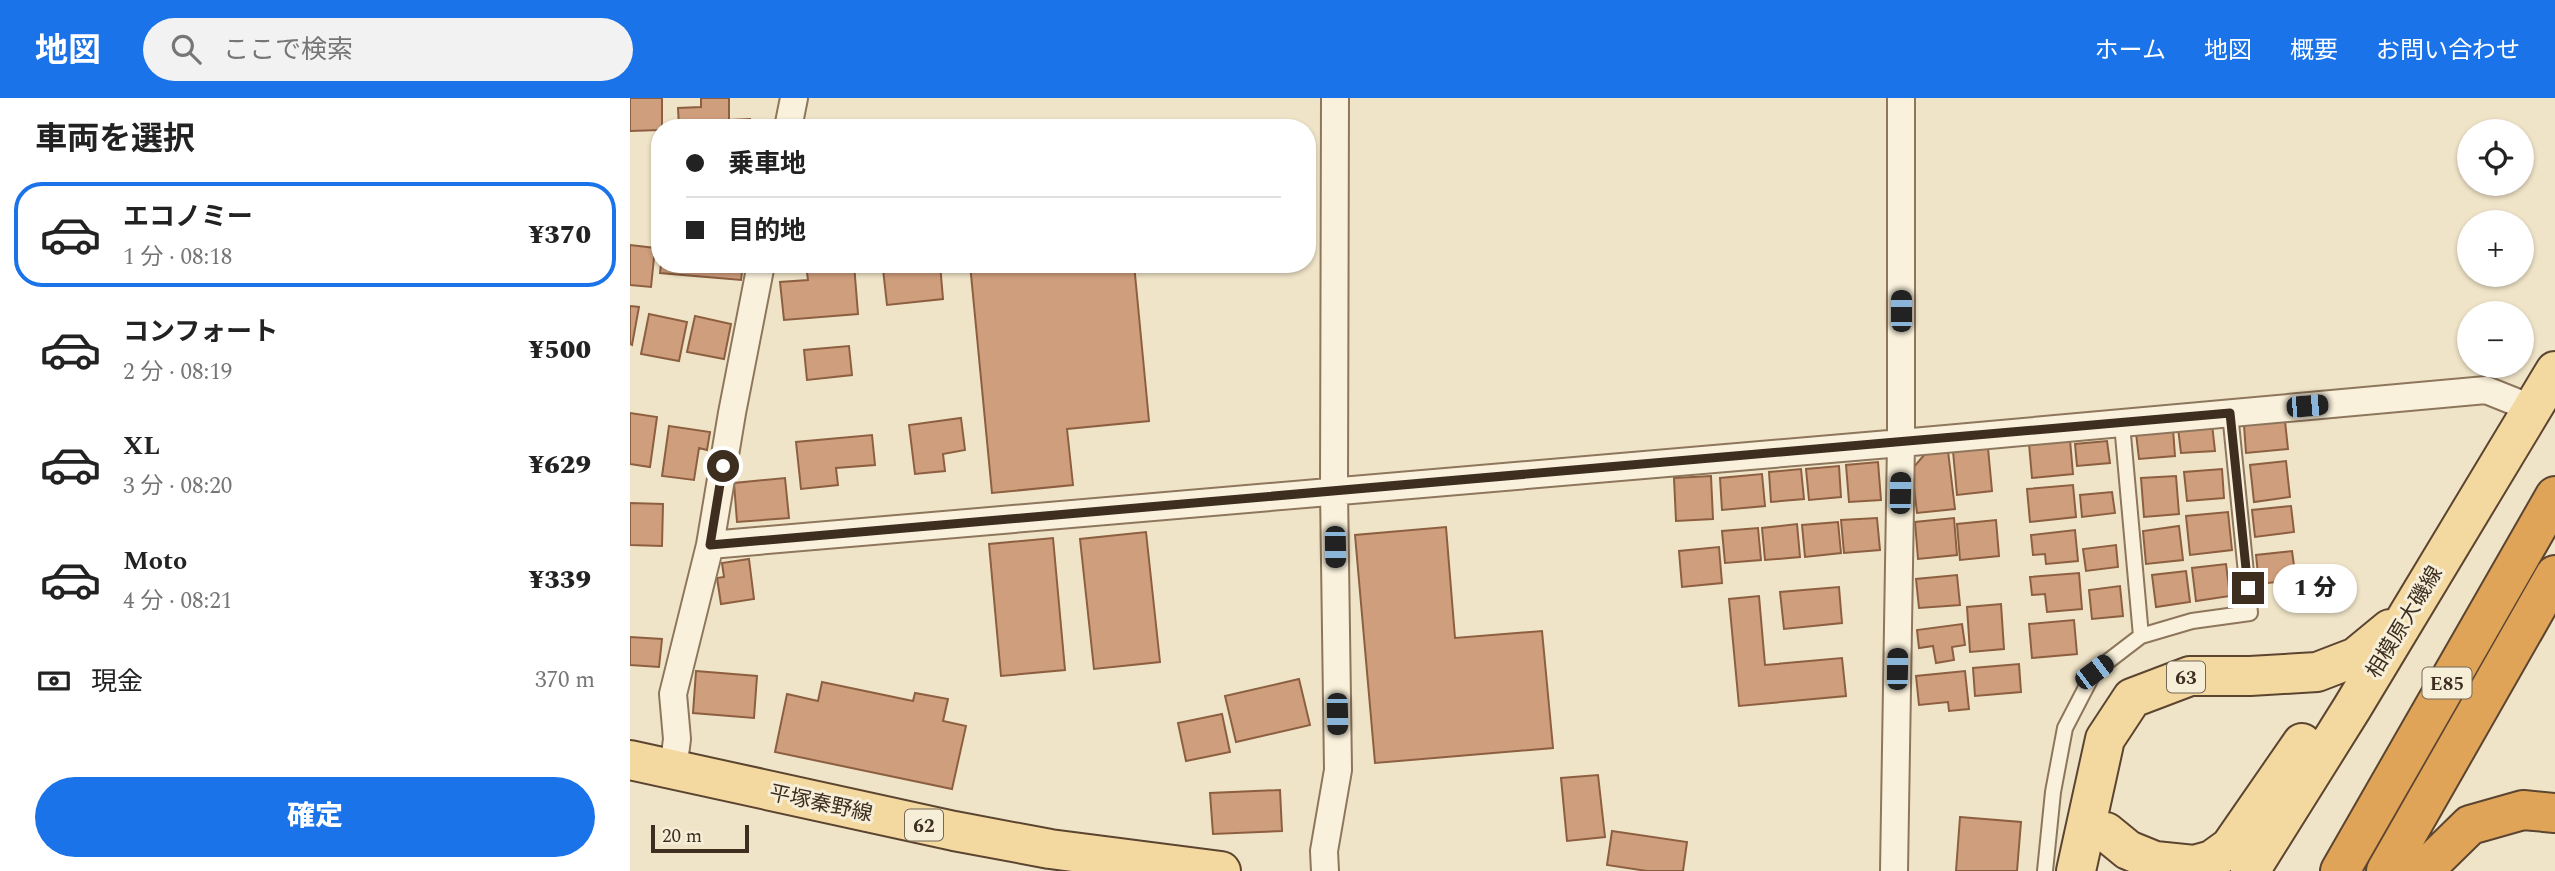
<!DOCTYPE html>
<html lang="ja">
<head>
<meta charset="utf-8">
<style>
  body { margin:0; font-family:Spectral,"Noto Sans JP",serif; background:#f2f2f2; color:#222; height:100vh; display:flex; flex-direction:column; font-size:26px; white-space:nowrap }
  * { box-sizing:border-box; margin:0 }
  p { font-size:23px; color:#767676 }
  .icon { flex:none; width:38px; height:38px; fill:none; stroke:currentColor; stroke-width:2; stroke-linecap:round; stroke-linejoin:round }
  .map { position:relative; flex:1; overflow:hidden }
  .drawer { display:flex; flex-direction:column; background:#fff; width:630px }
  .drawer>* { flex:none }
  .banner { position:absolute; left:21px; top:21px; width:665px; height:154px; border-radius:28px; box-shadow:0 2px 5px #0004; display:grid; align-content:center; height:154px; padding:0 35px; background:#fff }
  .tools { position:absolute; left:1827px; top:21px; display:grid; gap:14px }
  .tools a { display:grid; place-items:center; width:77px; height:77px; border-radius:50%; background:#fff; box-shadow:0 2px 5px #0004; font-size:35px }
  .scale { position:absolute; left:21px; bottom:18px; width:98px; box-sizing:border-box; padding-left:7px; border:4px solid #3d2e20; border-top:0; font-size:19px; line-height:24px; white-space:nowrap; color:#3d2e20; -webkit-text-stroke:5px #f7eed8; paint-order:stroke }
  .end { position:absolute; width:32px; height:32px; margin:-16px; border:9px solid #3d2e20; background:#fff; box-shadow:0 0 0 4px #fff }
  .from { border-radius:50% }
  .bubble { position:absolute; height:49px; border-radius:24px; background:#fff; box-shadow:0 2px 5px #0004; font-size:23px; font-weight:800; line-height:49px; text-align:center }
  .car { position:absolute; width:21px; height:42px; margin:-21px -10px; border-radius:9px; box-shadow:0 0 5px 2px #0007; background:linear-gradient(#222 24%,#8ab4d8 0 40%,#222 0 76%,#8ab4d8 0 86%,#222 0) }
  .banner b { display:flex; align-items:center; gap:24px; height:66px; font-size:26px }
  .banner b+b { border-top:2px solid #e0e0e0 }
  .banner i { width:18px; height:18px; background:#222 }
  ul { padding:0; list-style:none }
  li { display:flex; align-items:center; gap:21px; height:105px; margin:0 14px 10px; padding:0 21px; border:4px solid transparent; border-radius:28px }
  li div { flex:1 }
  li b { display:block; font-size:26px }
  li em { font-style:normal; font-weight:800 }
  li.on { border-color:#1a73e8 }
  li>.icon { width:63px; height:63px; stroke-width:1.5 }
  h2 { padding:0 35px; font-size:32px; line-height:84px }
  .pay { display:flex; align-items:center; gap:18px; height:77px; padding:0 35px; font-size:26px }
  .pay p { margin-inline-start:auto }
  .primary-button { display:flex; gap:14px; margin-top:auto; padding:14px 35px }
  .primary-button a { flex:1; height:80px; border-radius:42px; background:#1a73e8; color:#fff; font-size:28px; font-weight:800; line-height:80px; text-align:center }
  header { display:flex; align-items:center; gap:42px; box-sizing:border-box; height:98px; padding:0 35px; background:#1a73e8; color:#fff }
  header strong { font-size:33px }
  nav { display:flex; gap:38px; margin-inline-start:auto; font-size:24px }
  .search { width:490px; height:63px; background:#f2f2f2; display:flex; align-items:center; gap:18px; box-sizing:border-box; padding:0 24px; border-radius:38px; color:#767676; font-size:26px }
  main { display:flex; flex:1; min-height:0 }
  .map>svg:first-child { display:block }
</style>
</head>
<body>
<header>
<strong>地図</strong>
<div class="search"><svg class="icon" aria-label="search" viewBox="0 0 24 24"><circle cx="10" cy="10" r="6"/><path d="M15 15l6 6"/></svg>ここで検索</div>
<nav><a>ホーム</a><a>地図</a><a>概要</a><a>お問い合わせ</a></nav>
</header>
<main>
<section class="drawer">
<h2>車両を選択</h2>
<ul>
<li class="on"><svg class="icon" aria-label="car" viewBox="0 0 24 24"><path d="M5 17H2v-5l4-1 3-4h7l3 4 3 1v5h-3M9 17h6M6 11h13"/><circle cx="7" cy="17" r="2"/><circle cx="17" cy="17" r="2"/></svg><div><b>エコノミー</b><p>1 分 · 08:18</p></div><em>¥370</em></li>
<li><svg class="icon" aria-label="car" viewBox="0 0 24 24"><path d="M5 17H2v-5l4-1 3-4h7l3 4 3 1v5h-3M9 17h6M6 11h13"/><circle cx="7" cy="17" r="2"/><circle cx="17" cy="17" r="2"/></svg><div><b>コンフォート</b><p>2 分 · 08:19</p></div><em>¥500</em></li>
<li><svg class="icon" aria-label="car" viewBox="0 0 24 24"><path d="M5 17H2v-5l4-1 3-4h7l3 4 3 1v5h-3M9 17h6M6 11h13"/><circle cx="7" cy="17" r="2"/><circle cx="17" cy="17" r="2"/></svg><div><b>XL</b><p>3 分 · 08:20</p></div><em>¥629</em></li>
<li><svg class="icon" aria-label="car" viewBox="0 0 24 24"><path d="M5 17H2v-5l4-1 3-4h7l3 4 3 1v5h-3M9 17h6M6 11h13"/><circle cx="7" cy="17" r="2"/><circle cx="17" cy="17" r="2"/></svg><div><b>Moto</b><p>4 分 · 08:21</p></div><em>¥339</em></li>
</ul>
<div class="pay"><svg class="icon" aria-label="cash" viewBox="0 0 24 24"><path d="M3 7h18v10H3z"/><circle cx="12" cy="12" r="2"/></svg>現金<p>370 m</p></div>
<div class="primary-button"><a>確定</a></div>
</section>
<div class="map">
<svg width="1925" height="773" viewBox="0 0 1925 773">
  <rect width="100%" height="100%" fill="#f0e4c8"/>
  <!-- building -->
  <path fill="#cf9f7d" stroke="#8d5f41" stroke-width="2" d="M0,0h32v30l-2,2 -30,1z
    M71,0h28v22l21,-1 1,9h-72l-1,-20 23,-1z
    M0,147l25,3 -4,39 -21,-2z
    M31,166h82l-2,16 -81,-7z
    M224,166l4,50 -74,6 -4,-38 28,-2 -2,-15z
    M310,166l3,35 -56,6 -4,-36z
    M340,166h164l15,157 -82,8 6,56 -81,8z
    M0,208l9,1 -7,38 -2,-1z
    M19,216l38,8 -8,39 -38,-7z
    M65,218l36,8 -7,35 -37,-7z
    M219,248l3,29 -45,5 -3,-30z
    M0,315l27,4 -7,50 -20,-3z
    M331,320l4,32 -22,4 2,17 -30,3 -6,-49z
    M1655,323l3,28 -42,4 -2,-28z
    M1582,326l3,27 -34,2 -3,-25z
    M39,328l41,6 -3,18 -8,-2 -5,32 -32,-4z
    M1543,331l2,27 -36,3 -3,-26z
    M242,337l3,30 -39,3 2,17 -37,4 -5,-47z
    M1440,342l3,34 -41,4 -3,-34z
    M1477,343l3,22 -33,3 -2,-22z
    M1358,350l4,43 -35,4 -4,-44z
    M1318,353l7,58 -38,4 -5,-44 13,-15z
    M1656,363l4,36 -36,5 -4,-37z
    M1248,364l3,38 -32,2 -3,-37z
    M1209,368l2,31 -32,3 -3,-31z
    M1171,371l3,30 -33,3 -2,-30z
    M1592,371l2,29 -37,3 -3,-29z
    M1132,376l3,32 -43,4 -2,-32z
    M1081,378l2,43 -37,2 -2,-43z
    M1546,378l3,38 -35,3 -3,-39z
    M155,380l4,40 -52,4 -3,-39z
    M1443,387l3,32 -46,5 -3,-33z
    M1482,394l3,21 -33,4 -2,-22z
    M0,405l33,1 -1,42 -32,-1z
    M1661,408l3,26 -39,5 -3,-27z
    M1598,414l4,38 -42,5 -4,-39z
    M1247,420l3,32 -36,3 -3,-33z
    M1324,420l3,37 -39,4 -3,-37z
    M1366,422l3,36 -39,4 -3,-36z
    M1208,424l3,31 -36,4 -3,-32z
    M1167,426l3,33 -35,3 -3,-32z
    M1549,428l4,34 -37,4 -3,-33z
    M816,429l9,111 87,-7 11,117 -178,15 -20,-228z
    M1128,430l3,32 -36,3 -3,-32z
    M1445,432l3,31 -32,3 -1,-10 -12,1 -2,-20z
    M516,434l14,130 -66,7 -14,-130z
    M423,440l12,132 -64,6 -12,-132z
    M1486,447l2,22 -32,4 -3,-22z
    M1089,449l3,36 -40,4 -3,-36z
    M1662,453l4,29 -37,4 -3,-29z
    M119,461l5,40 -33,5 -4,-26 7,-1 -2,-14z
    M1596,466l4,32 -34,5 -4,-33z
    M1556,473l4,31 -34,5 -4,-32z
    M1449,475l3,36 -35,3 -2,-18 -13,1 -2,-18z
    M1327,477l3,30 -41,3 -3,-29z
    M1490,488l3,30 -31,3 -3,-29z
    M1209,489l3,36 -58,6 -4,-37z
    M1129,498l6,69 77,-7 4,38 -107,10 -10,-107z
    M1371,506l3,45 -34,3 -3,-45z
    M1444,522l3,34 -45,4 -3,-34z
    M1332,526l3,21 -13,2 2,13 -18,3 -3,-17 -14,2 -2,-18z
    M0,539l32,2 -3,28 -29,-2z
    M1389,566l2,28 -46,4 -2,-28z
    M66,573l61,5 -3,42 -61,-5z
    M1335,573l4,38 -20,2 -1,-9 -29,3 -3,-29z
    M669,581l11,46 -74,17 -11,-46z
    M192,584l91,19 2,-8 33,6 -5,22 23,5 -14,63 -177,-37 12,-58 31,7z
    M592,616l8,38 -44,9 -8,-38z
    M968,677l7,62 -38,4 -6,-63z
    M650,692l2,41 -69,3 -3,-41z
    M1330,719l61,5 -4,49h-61z
    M982,733l75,11 -4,29h-36l-40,-6z"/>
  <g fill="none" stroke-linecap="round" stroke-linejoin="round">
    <!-- lane casing -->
    <g stroke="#8d765c" stroke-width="18">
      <path id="lane" d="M1492,326l19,212
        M1415,773l8,-79 12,-64 29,-56 47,-36 51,-15 58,-8 -20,-200"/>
    </g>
    <!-- street casing -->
    <g stroke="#8d765c" stroke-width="30">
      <path id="street" d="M158,30l6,-30
        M80,447l1191,-102 585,-53 45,18
        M43,673l4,-32 -4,-45 37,-149 22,-132 29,-149
        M695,773l-1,-20 14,-81 -4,-279 1,-393
        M1264,773l7,-428v-345"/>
    </g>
    <!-- primary casing -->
    <g stroke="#5b4430" stroke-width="42">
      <path id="primary" d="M0,662l324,71 96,18 171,22
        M1476,734l22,18 27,11 39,4 18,-5 18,-13 72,-104
        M1446,773l29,-132 27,-41 58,-22h60l67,-4 39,-15 34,-28
        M1620,773l102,-163 203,-337"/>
    </g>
    <!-- highway casing -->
    <g stroke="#5b4430" stroke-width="42">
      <path id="highway" d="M1710,773l215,-375
        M1756,773l169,-296
        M1793,773l47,-46 53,-15 32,3"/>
    </g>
    <!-- lane -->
    <use href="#lane" stroke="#faf1dc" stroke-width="14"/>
    <!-- street -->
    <use href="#street" stroke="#faf1dc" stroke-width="26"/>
    <!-- primary -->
    <use href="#primary" stroke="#f3d9a0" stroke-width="38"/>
    <!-- highway -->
    <use href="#highway" stroke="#e0a458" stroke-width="38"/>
  </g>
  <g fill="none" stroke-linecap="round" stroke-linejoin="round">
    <!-- route -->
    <path stroke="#3d2e20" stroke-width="9" d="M93,368l-13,79 1520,-132 18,175"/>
  </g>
  <g text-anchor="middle" stroke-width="6" stroke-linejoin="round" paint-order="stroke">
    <!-- shield labels -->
    <g fill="#f7eed8" stroke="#756857" stroke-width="2">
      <rect x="1537" y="563.5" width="38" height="31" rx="5"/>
      <rect x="1792.5" y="569.5" width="49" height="31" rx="5"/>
      <rect x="275" y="711.5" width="38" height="31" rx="5"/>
    </g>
    <g font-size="19" font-weight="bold" fill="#3d2e20">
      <text x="1556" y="586">63</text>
      <text x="1817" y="592">E85</text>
      <text x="294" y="734">62</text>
    </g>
    <!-- street labels -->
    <g font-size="21" fill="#3d2e20" stroke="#f7eed8">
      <text transform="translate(1774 524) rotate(-59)" y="7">相模原大磯線</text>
      <text transform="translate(191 705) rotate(12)" y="7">平塚秦野線</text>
    </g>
  </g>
</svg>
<div class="tools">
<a><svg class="icon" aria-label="locate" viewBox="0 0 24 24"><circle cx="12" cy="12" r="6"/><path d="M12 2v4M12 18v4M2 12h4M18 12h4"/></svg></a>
<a>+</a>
<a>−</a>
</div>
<div class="scale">20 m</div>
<i class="end from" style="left:93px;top:368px"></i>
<i class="end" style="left:1618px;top:490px"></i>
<div class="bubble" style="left:1643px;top:466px;width:84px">1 分</div>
<i class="car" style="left:1271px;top:213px;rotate:0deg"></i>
<i class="car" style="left:1677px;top:308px;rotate:85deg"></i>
<i class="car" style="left:1270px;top:395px;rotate:1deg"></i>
<i class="car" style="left:705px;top:449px;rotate:179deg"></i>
<i class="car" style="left:1267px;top:571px;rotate:1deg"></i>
<i class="car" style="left:1464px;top:574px;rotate:53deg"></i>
<i class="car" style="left:707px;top:616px;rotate:179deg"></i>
<div class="banner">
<b><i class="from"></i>乗車地</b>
<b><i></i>目的地</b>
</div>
</div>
</main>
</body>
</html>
